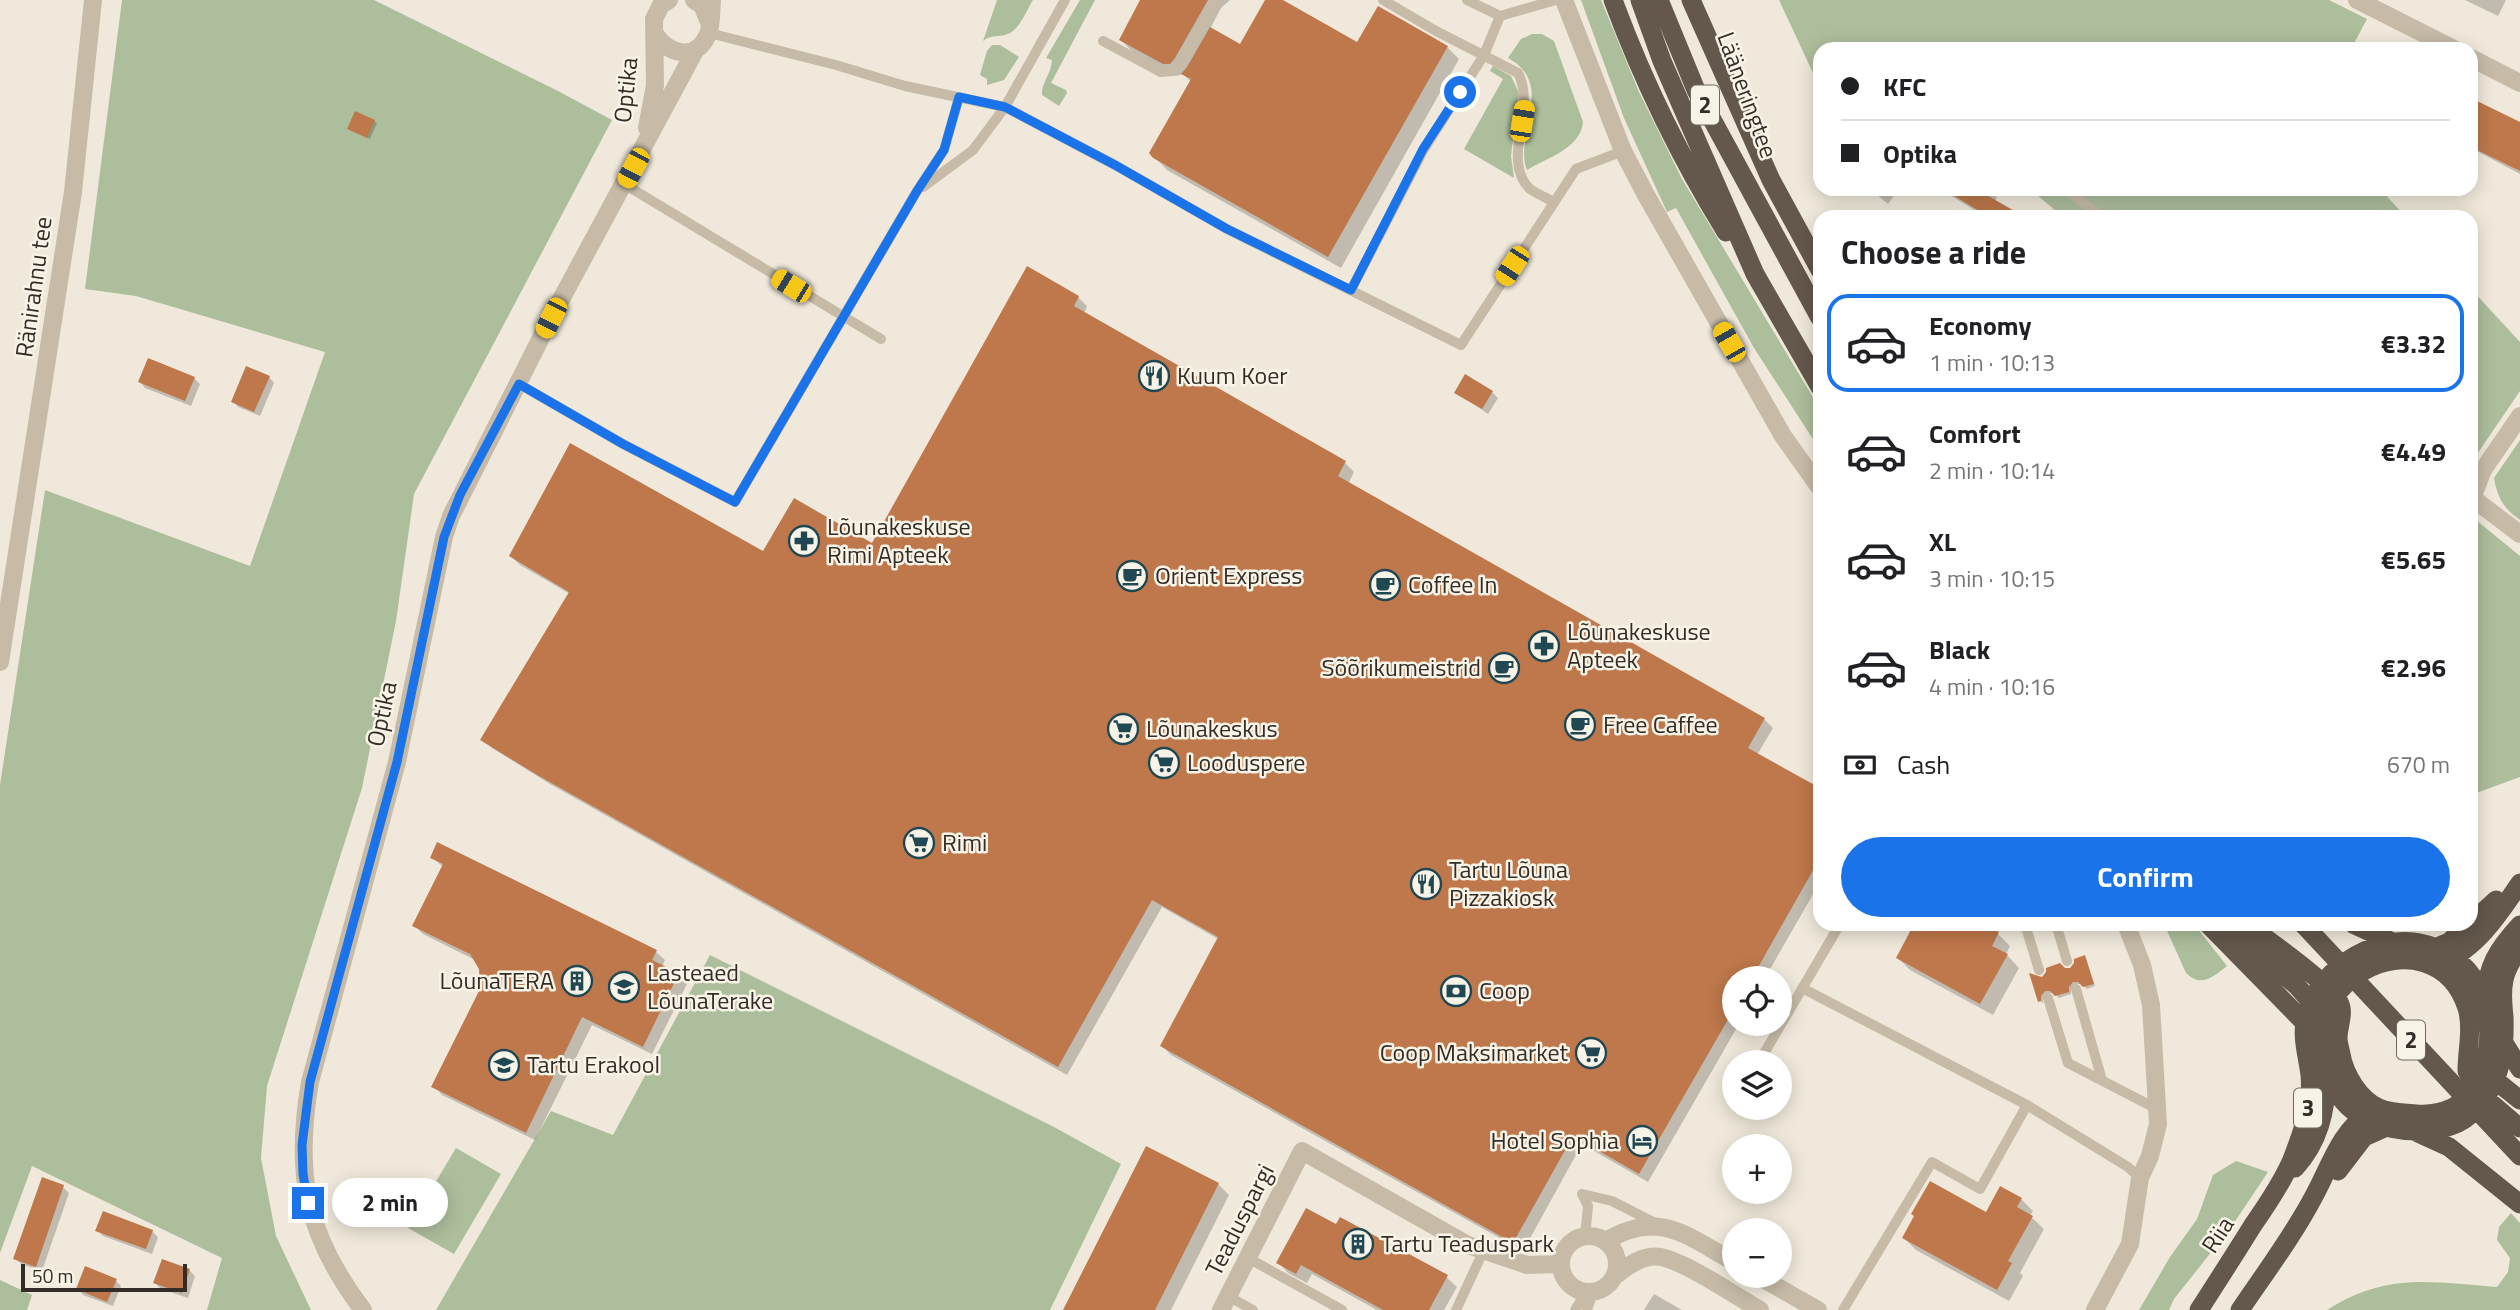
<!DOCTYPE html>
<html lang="en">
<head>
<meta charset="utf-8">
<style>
  body { margin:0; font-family:"Titillium Web",sans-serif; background:#f2f2f2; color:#202124; height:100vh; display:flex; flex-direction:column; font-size:26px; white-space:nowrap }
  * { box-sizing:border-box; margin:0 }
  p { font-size:23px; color:#757577 }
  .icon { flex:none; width:38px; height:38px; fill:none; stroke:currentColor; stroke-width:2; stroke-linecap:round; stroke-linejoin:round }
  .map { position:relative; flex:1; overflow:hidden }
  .panel { position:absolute; left:1813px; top:210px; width:665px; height:721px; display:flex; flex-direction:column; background:#fff; border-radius:21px; box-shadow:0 4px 18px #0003 }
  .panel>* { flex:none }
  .guide { position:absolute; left:1813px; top:42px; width:665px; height:154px; border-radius:21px; box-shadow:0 4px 18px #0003; display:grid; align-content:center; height:154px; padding:0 28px; background:#fff }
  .controls { position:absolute; left:1722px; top:966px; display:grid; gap:14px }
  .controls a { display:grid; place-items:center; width:70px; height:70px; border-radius:50%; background:#fff; box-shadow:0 4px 18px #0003; font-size:35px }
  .scale { position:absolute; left:21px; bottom:18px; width:166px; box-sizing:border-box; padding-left:7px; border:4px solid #342d27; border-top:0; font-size:19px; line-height:24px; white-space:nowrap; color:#342d27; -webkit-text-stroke:5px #f8f3e7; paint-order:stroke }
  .end { position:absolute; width:32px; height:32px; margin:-16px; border:9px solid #1a73e8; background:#fff; box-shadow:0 0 0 4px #fff }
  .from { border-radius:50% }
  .bubble { position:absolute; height:49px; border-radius:24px; background:#fff; box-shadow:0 4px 18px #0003; font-size:23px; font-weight:700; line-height:49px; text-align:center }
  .car { position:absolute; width:21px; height:42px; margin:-21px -10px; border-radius:9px; box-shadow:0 0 5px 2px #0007; background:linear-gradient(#f5c518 24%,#345 0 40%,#f5c518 0 76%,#345 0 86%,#f5c518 0) }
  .guide b { display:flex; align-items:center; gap:24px; height:66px; font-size:26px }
  .guide b+b { border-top:2px solid #e0e0e0 }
  .guide i { width:18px; height:18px; background:#202124 }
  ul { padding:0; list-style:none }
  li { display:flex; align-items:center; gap:21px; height:98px; margin:0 14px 10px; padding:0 14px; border:4px solid transparent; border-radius:21px }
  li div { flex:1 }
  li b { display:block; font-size:26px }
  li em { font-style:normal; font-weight:700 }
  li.selected { border-color:#1a73e8 }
  li>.icon { width:63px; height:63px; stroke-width:1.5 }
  h2 { padding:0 28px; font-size:32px; line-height:84px }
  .pay { display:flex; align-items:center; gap:18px; height:77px; padding:0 28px; font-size:26px }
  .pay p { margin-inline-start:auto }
  .button { display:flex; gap:14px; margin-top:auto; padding:14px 28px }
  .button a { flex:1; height:80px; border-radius:42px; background:#1a73e8; color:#fff; font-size:28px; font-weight:700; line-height:80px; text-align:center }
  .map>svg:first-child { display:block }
</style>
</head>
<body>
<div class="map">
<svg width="2520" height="1310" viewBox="0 0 2520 1310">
  <rect width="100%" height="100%" fill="#f0e9db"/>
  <!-- green -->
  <path fill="#adbe9c" d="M122,0h252l184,91 54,29 -198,374 -18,127 -34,167 -95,298 -6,72 15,78 35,74h-104l15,-52 -190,-92 -32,87v-468l45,-295 205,76 75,-214 -189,-56 -51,-7z
    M997,0h36c-7,11 -14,32 -28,35 -9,2 -14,0 -22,6z
    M1080,0h15l-44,83 15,7 1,3 -8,13 -17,-11c-1,-12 9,-20 10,-35l-6,-2z
    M1581,0h20l38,92 43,87 138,230v41l-66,-102 -78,-140 -9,4 -43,-94z
    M1779,0h550l38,19 -16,30h-531v39z
    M1532,34h10l12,7 29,81c-2,26 -36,36 -56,48 -14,-34 30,-85 -19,-112l13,-19z
    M992,45h8l19,12 -15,23 -17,5v-6l-7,-4 7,-24z
    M1493,66l18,10 8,17 -8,63 3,22 -50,-29 39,-70 -13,-8z
    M2030,189h350l26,28h-343z
    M2471,289l49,53v49l-49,72z
    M2520,440v80c-16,-11 -23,-23 -26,-42z
    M2471,516l49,40v221l-49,18z
    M2164,924h30l33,42c-14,11 -26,22 -41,7z
    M710,955l344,172 67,37 -71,146h-614l115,-199 62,24z
    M456,1148l45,26 -47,80 -46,-26z
    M2236,1161l32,11 -36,54 -58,73 -5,11h-30l31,-53 27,-38 16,-44z
    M2511,1213l9,10v87h-193c59,-38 105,-28 170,-23l11,-15 2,-14 -13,-18 2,-13z
    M0,1280l32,15 -5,15h-27z"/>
  <!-- shadow -->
  <path fill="#0003" d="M1142,0h88l-9,8 -11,21 31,17 26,-46h12l79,44 89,3 12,12 -118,209 -174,-98 -16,-17 40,-71 -8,-8 -7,2 -43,-24 -12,-12z
    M2465,0h41l-8,16z
    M2471,101l49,23v50l-49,-26z
    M374,121l3,2 -7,16 -21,-10z
    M1874,189h25l-11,15 -16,-13z
    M1940,189h48l9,9 -2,3 27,16h-36z
    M1078,297l9,9 -3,8 261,149 9,9 -6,12 416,235 9,9 -16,27 63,35v92l-55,96h-31v46h5l-91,158 -66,-38 -59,107 -352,-196 -9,-9 56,-107 -56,-32 -95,168 -517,-291 -58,-36 -9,-9 87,-145 -50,-29 -9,-9 253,-2 109,-9z
    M269,377l5,6 -14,33 -22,-9 -5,-6z
    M194,378l6,6 -9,22 -46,-18 -5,-6z
    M1456,392h36l6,6 -10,16z
    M432,857l224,95 9,8 -3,7 16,8 9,9 -35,70 -60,-29 -57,115 -93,-45 -8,-9 47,-97v-20l-6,-9 -52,-26 -9,-9 29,-58z
    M1916,924h65l17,10 12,12 -4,8 13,14 -26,47 -83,-45 -12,-12z
    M2086,960l9,26 -8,3 -5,-5h-6l-5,5v5l-12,4 -5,-5h-6l-5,5v5l-3,-2 2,-22 22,-9h7z
    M43,1180l20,7 6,6 -27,78 -21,-7 -6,-6z
    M1218,1184l11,11 -58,115h-106z
    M2021,1199l12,12 -3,5 14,13 -24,44 3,3 -14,25 -93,-51 -12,-12 82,-23z
    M97,1230l55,1 6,6 -6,17 -49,-18z
    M1278,1262l168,15 11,10 -13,23h-67l-65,-36 -5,9 -19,-10z
    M189,1270l6,6 -7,22 -27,-9 -6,-6z
    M116,1281l5,5 -8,20 -30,-11 -5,-6z
    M1654,1294l28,16h-38z"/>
  <!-- building -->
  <path fill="#be784b" d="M1140,0h68l-33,58 -5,6h-7l-44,-24z
    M1265,0h18l74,42 21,-36 70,40 -120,211 -175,-99 -4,-5 42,-74 -10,-5 6,-7 23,-40 30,17z
    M2471,98l49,24v49l-49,-24z
    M355,111l20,9 -8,18 -20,-9z
    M1943,189h33l49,28h-36z
    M1027,266l52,30 -5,10 272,155 -8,15 427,242 -17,30 72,40v70l-68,120h-18v31l-95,165 -66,-38 -60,107 -353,-197 58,-109 -66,-37 -94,167 -519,-291 -59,-36 89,-148 -60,-36 61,-113 193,108 31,-53 78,45z
    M148,358l47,19 -10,24 -47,-19z
    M246,366l24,10 -16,36 -23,-10z
    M1465,374l28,17 -11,18 -28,-16z
    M437,842l220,108 -5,10 27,13 -36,74 -61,-30 -56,116 -95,-46 49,-98 -1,-20 -9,-15 -58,-28 31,-62 -13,-6z
    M1914,924h70l15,8 -7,14 16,8 -28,50 -84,-46z
    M2085,955l9,29 -11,3 -5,-5h-5l-4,5v5l-14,4 -5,-5h-5l-4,5v5l-3,1 -9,-29 13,4 4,-5v-4l14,-5 5,5h5l4,-5v-4z
    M1146,1146l73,37 -64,127h-92z
    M42,1177l22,8 -28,82 -23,-8z
    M1930,1181l56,31 14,-26 22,12 -5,9 16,9 -25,45 4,2 -15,27 -95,-52 12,-22 -3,-2z
    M1306,1208l30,16 4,-7 108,58 -19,35h-46l-82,-45 -5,9 -20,-11z
    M103,1211l50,19 -7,19 -51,-18z
    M162,1259l28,10 -8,24 -29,-10z
    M85,1266l32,13 -10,23 -31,-13z"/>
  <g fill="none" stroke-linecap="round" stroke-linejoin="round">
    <!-- service -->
    <path stroke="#c7bba8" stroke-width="10" d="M1383,0l53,31 82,42c19,35 -18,87 12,116 7,5 17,9 24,13
      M1467,0l33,16 56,-16
      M709,33l127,32 69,21 100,21 110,58 112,64 234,116 115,-176 47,-18
      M1103,41l58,31 12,-1 8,-8 35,-63
      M624,184l257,155
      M923,187l50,-37 32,-43 60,-107
      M2066,189l36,28
      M1351,290l73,-141 60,-94 16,-39
      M519,384l104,60 112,58 182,-311 27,-41 15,-53
      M2025,924l14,46
      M2056,924l11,37
      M1802,988l225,117 101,62 12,11
      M2076,989l26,91
      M2048,998l20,65 89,46
      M1759,1062l81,-138
      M1582,1194l30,7 43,22
      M1582,1194l6,12 -3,31
      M1248,1258l94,52
      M1228,1296l25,14
      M1456,1310l27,-58
      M1575,1310l11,-18
      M1587,1310l6,-18
      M1843,1310l89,-148 48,27 47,-84"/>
    <!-- minor -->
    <path stroke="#c7bba8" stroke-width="18" d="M694,0l8,5 7,17
      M1564,0l59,151 23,44 137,241 37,52
      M2357,0l97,49
      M655,34c13,21 42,28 53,0 4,-10 3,-23 4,-34
      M2471,58l49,25
      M647,128l8,-43 -1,-66 7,-14 8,-5
      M2471,497l49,37
      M2472,498l11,-28 37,-54
      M0,662l73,-470 20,-192
      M1561 1264a28 28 0 1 1 56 0a28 28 0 1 1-56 0Z
      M1606,1241c53,-32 81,-5 128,21
      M1616,1275c13,-10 28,-21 45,-18 25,5 75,39 99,53
      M1758,1276l60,34
      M363,1310c-57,-75 -69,-136 -53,-228l87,-320 47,-225 7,-21 100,-198 145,-269
      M1221,1310l81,-159 166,94 59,20 34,-1
      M2095,1310l35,-66 10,-66 10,-22 8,-32 -7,-119 -9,-40 -16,-41"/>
    <!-- trunk -->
    <path stroke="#64584c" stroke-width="19" d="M1613,0c30,81 68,159 113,232
      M1640,0l22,61 93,213 65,113
      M1659,0l37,90 124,228
      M1691,0l80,180 49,90
      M2471,923l25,-23
      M2208,924l97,99
      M2224,924l73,62 21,24
      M2303,924l217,232
      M2353,924l37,17
      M2437,947l12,-5 20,-18
      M2520,947c-6,10 -14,21 -16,33 -3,13 -1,25 0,37 1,29 -2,57 -19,81 -7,10 -16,20 -27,25 -37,17 -98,7 -120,-29 -68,-113 96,-188 129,-86 6,21 0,42 0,63l18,27 35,30
      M2444,961c33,-12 57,-50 76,-78
      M2484,1000c4,-35 13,-50 36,-75
      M2504,1043l16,26
      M2488,1069l7,11 25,20
      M2414,1131l35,16 71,57
      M2295,1168c24,-26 31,-57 32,-92
      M2338,1171l26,-34 20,-9
      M2199,1310c18,-28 36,-56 54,-85 14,-20 28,-41 38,-63 11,-28 22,-57 19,-87 -2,-17 -8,-36 -5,-53 7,-48 67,-89 115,-79 20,4 40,16 52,33 27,36 22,110 -20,132 -11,5 -24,7 -36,6 -13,-1 -25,-1 -37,-6 -19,-8 -35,-34 -38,-54 -1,-5 -3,-11 -3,-16 0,-12 7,-25 1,-36 -9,-19 -72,-62 -92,-78
      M2240,1310c25,-37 53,-74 74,-114 16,-29 26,-65 56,-84"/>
  </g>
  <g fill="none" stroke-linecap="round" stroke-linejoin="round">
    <!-- route -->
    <path stroke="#1a73e8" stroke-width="9" d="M308,1203l-5,-29 -1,-29 8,-63 87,-320 47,-225 16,-42 59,-111 104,60 112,58 182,-311 27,-41 15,-53 46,10 110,58 112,64 124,61 72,-141 37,-57"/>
  </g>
  <!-- icons -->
  <defs>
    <g id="restaurant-ring" transform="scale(1.575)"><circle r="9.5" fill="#f8f3e7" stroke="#204853" stroke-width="1.5"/><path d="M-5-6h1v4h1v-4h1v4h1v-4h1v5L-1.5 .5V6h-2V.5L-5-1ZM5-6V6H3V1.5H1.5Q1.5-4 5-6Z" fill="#204853"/></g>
    <g id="pharmacy-ring" transform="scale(1.575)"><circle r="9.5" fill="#f8f3e7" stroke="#204853" stroke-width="1.5"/><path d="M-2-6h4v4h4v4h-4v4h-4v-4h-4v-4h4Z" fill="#204853"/></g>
    <g id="cafe-ring" transform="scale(1.575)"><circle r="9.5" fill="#f8f3e7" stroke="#204853" stroke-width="1.5"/><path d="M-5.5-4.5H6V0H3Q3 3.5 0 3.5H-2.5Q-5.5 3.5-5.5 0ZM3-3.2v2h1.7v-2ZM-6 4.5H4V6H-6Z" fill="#204853"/></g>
    <g id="supermarket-ring" transform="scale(1.575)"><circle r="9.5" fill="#f8f3e7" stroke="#204853" stroke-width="1.5"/><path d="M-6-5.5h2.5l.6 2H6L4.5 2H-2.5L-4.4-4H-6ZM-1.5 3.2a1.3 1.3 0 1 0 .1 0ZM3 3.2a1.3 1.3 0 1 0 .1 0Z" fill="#204853"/></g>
    <g id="building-ring" transform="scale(1.575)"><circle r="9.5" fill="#f8f3e7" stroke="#204853" stroke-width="1.5"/><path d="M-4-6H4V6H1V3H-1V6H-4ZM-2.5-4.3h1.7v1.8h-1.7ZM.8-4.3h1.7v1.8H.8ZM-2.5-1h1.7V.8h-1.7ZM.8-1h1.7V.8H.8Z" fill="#204853"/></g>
    <g id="school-ring" transform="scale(1.575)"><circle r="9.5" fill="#f8f3e7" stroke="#204853" stroke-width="1.5"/><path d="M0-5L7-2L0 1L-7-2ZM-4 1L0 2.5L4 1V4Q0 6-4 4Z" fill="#204853"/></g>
    <g id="bank-ring" transform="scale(1.575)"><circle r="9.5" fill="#f8f3e7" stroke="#204853" stroke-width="1.5"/><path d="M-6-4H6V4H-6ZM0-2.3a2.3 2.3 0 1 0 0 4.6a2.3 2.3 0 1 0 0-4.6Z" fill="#204853"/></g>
    <g id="hotel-ring" transform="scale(1.575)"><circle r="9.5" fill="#f8f3e7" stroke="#204853" stroke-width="1.5"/><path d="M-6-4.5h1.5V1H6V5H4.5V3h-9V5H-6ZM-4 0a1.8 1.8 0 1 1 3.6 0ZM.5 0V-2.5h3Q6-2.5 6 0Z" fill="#204853"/></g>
  </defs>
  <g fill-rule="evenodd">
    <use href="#restaurant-ring" x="1154" y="376"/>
    <use href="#pharmacy-ring" x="804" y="541"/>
    <use href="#cafe-ring" x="1132" y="576"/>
    <use href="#cafe-ring" x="1385" y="585"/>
    <use href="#pharmacy-ring" x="1544" y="646"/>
    <use href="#cafe-ring" x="1504" y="668"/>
    <use href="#cafe-ring" x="1580" y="725"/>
    <use href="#supermarket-ring" x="1123" y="729"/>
    <use href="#supermarket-ring" x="1164" y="763"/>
    <use href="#supermarket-ring" x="919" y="843"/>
    <use href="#restaurant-ring" x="1426" y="884"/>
    <use href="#building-ring" x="577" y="981"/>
    <use href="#school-ring" x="624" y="987"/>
    <use href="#bank-ring" x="1456" y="991"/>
    <use href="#supermarket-ring" x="1591" y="1053"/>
    <use href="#school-ring" x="504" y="1065"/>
    <use href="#hotel-ring" x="1642" y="1141"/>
    <use href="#building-ring" x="1358" y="1244"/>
  </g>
  <g text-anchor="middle" stroke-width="5" stroke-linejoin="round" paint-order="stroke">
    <!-- shield labels -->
    <g fill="#f8f3e7" stroke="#6f6861" stroke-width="2">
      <rect x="1691" y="85.5" width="28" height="39" rx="5"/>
      <rect x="2397" y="1020.5" width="28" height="39" rx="5"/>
      <rect x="2294" y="1088.5" width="28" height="39" rx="5"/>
    </g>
    <g font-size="23" font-weight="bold" fill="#342d27">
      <text x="1705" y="113">2</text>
      <text x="2411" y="1048">2</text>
      <text x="2308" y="1116">3</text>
    </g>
    <!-- street labels -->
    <g font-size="24" fill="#342d27" stroke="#f8f3e7">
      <text transform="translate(626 90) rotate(-84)" y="8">Optika</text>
      <text transform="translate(1747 95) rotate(70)" y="8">Lääneringtee</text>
      <text transform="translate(34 287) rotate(-82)" y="8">Ränirahnu tee</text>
      <text transform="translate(382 714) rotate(-78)" y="8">Optika</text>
      <text transform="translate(1240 1220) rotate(-63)" y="8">Teaduspargi</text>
      <text transform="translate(2218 1235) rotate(-57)" y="8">Riia</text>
    </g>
    <!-- poi labels -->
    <g font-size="24" fill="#342d27" stroke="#f8f3e7" text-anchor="start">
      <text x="1177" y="384">Kuum Koer</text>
      <text x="827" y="535">Lõunakeskuse<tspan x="827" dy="28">Rimi Apteek</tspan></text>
      <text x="1155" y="584">Orient Express</text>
      <text x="1408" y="593">Coffee In</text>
      <text x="1567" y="640">Lõunakeskuse<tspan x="1567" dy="28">Apteek</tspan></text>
      <text x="1481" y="676" text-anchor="end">Sõõrikumeistrid</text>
      <text x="1603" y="733">Free Caffee</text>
      <text x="1146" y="737">Lõunakeskus</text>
      <text x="1187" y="771">Looduspere</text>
      <text x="942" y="851">Rimi</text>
      <text x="1449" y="878">Tartu Lõuna<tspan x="1449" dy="28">Pizzakiosk</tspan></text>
      <text x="647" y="981">Lasteaed<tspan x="647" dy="28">LõunaTerake</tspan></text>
      <text x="554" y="989" text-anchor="end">LõunaTERA</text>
      <text x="1479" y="999">Coop</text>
      <text x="1568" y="1061" text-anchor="end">Coop Maksimarket</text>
      <text x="527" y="1073">Tartu Erakool</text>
      <text x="1619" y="1149" text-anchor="end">Hotel Sophia</text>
      <text x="1381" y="1252">Tartu Teaduspark</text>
    </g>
  </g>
</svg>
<div class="controls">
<a><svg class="icon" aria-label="locate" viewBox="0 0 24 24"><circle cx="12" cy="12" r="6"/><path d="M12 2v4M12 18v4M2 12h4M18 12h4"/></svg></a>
<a><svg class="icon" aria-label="layers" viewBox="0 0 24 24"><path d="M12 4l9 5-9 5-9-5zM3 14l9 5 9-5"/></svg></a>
<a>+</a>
<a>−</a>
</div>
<div class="scale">50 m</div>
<i class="end from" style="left:1460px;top:92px"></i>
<i class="end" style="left:308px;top:1203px"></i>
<div class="bubble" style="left:332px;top:1178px;width:116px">2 min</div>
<i class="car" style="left:1522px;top:121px;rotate:9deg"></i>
<i class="car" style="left:633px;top:168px;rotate:208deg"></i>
<i class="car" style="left:1512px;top:266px;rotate:213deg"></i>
<i class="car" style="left:791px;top:286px;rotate:301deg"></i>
<i class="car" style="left:551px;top:318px;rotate:207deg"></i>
<i class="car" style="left:1729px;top:342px;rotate:330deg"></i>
<div class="guide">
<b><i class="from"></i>KFC</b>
<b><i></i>Optika</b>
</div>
<section class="panel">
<h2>Choose a ride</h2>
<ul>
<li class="selected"><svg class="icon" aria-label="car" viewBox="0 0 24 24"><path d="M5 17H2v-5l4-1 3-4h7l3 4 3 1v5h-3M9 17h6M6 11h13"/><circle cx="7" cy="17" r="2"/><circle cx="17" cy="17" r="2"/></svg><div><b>Economy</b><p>1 min · 10:13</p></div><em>€3.32</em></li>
<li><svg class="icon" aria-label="car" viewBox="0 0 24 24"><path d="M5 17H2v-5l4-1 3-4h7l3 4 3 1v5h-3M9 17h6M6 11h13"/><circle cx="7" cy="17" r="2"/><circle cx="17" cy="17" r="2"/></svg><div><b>Comfort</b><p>2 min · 10:14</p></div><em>€4.49</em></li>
<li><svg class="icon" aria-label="car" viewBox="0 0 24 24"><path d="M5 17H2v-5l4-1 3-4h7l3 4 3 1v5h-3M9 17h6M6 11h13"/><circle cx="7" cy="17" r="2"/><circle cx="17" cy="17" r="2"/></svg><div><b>XL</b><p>3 min · 10:15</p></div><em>€5.65</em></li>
<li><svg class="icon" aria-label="car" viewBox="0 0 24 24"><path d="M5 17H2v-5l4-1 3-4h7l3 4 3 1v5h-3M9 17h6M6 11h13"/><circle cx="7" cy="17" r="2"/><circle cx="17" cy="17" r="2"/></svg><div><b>Black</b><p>4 min · 10:16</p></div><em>€2.96</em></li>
</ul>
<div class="pay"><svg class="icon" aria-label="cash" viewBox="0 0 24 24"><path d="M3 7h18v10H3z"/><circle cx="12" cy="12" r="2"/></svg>Cash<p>670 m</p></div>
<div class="button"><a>Confirm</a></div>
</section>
</div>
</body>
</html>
